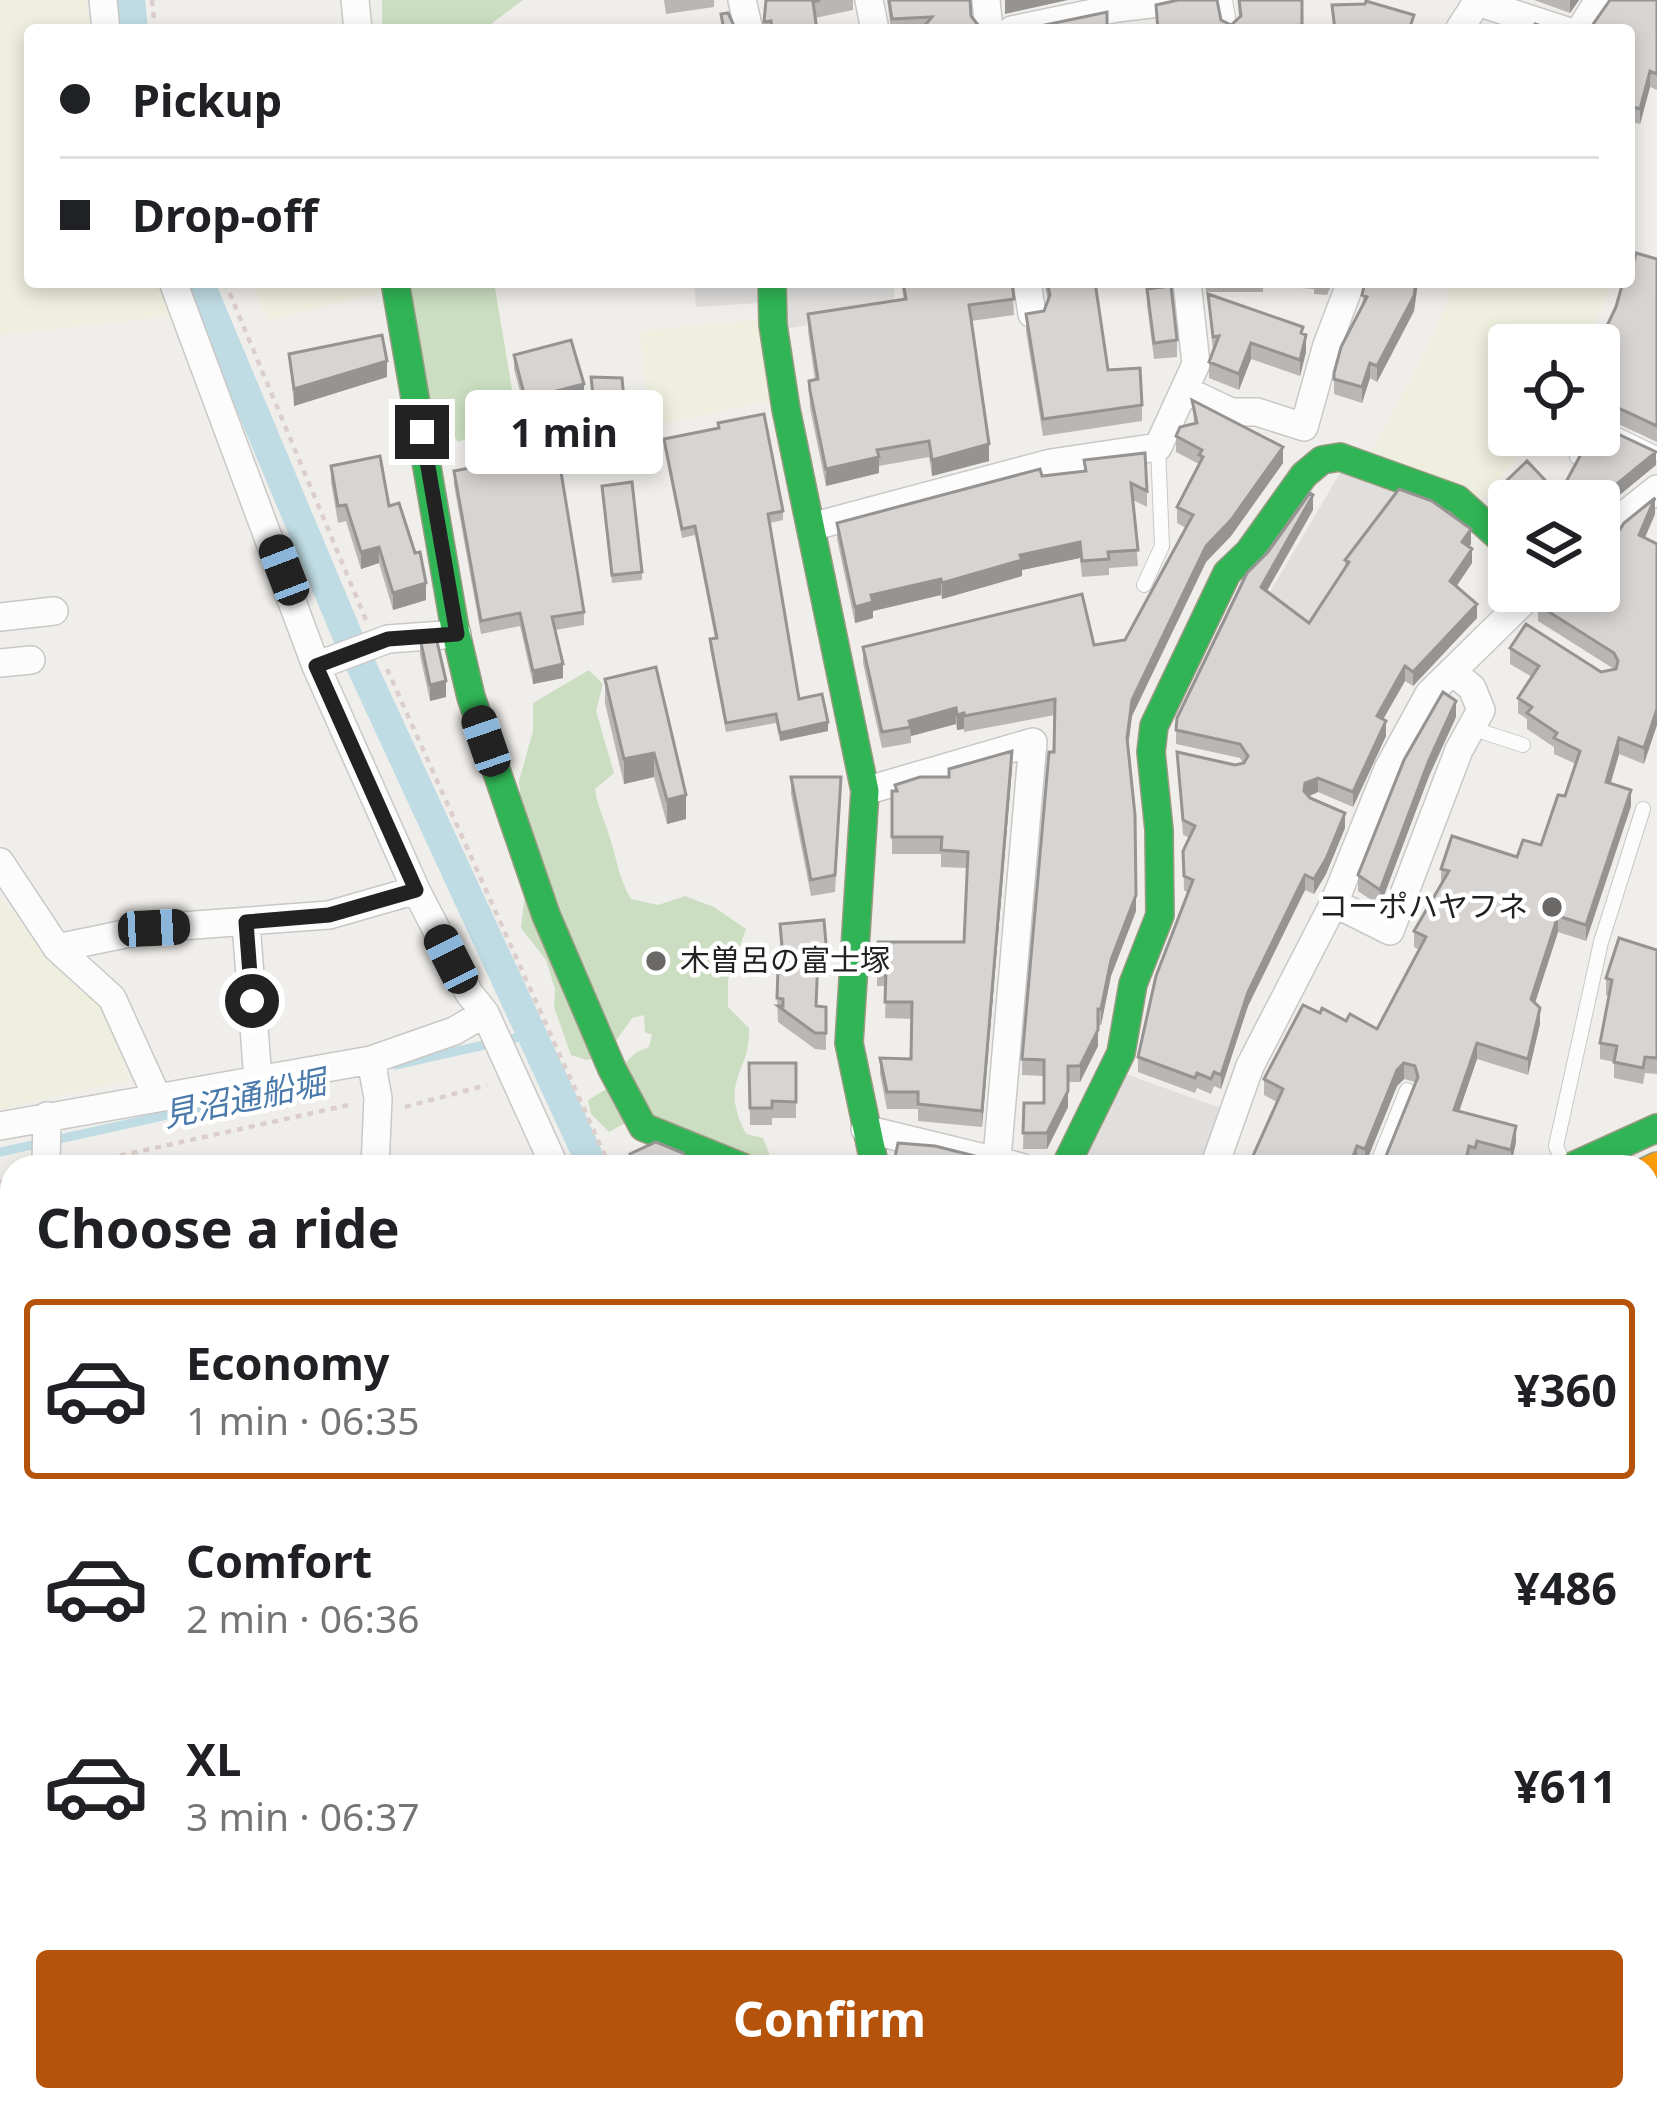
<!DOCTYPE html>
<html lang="en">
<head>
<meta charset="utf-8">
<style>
  body { margin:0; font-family:"Noto Sans","Noto Sans JP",sans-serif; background:#f2f2f2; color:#202124; height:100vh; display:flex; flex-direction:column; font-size:45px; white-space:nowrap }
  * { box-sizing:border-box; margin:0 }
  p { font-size:39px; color:#757577 }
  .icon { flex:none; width:66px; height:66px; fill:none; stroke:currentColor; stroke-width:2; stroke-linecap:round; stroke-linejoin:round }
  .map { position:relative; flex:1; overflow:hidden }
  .panel { position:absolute; left:0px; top:1155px; width:1659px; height:957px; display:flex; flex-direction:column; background:#fff; border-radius:36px 36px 0 0; box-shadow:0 6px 18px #0003 }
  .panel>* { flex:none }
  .banner { position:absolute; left:24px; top:24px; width:1611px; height:264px; border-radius:12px; box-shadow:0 6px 18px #0003; display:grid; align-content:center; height:264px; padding:0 36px; background:#fff }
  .controls { position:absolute; left:1488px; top:324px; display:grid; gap:24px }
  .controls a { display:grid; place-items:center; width:132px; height:132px; border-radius:12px; background:#fff; box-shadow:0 6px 18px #0003; font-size:60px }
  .end { position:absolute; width:54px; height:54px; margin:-27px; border:15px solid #222; background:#fff; box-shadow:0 0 0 6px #fff }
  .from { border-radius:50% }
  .bubble { position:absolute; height:84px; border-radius:12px; background:#fff; box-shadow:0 6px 18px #0003; font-size:39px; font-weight:700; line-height:84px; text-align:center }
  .car { position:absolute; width:36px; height:72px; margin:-36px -18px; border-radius:15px; box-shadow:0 0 9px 3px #0007; background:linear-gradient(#222 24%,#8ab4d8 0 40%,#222 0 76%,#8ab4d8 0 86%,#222 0) }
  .banner b { display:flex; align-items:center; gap:42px; height:114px; font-size:45px }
  .banner b+b { border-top:3px solid #e0e0e0 }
  .banner i { width:30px; height:30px; background:#202124 }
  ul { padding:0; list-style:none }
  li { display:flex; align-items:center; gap:36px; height:180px; margin:0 24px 18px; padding:0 12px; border:6px solid transparent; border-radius:12px }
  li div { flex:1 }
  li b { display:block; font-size:45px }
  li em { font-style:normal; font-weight:700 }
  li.active { border-color:#b45309 }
  li>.icon { width:108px; height:108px; stroke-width:1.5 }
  h2 { padding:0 36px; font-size:54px; line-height:144px }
  .primary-button { display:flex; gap:24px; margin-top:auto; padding:24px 36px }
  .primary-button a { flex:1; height:138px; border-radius:12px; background:#b45309; color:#fff; font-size:48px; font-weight:700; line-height:138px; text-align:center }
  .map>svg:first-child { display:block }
</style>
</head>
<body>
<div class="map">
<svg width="1657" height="2111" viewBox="0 0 1657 2111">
  <rect width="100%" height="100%" fill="#f0eeeb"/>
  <!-- farmland -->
  <path fill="#efefdf" d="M0,0h86l5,30h-61v252h127l13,34 -170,19z
    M252,282h134l2,9 -120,29z
    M1447,282h167l-31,63h-74v90h21l-16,27 -33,40 -111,-48 58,-107 20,-47z
    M762,319l10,81 -122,27 -10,-96z
    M0,897l68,83 32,25 31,75 -131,29z
    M89,2100h313l-2,11h-313z
    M415,2100h163l-2,11h-163z"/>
  <!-- forest -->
  <path fill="#cbdec1" d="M382,0h141l-40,30h-101z
    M405,282h89l23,137 -59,23 -37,-57z
    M589,670l14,14 -7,27 18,62 -19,16c3,21 12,36 17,56 6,20 8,35 19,54l27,6 27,-9 29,11 32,22 -18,51v27l21,21c2,45 -31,52 -3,106l17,4 8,20 -12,8 -132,-44 -18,10 -18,-18 -3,-14 22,-13 1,-12 26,-23 12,-5 3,-12 -7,-3 -1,-17 -12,3 -26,37 -19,5 -16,-5 -17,-48 1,-18 -9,-29 -25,-32 6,-50 -8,-97 14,-50v-28z"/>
  <!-- parking -->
  <path fill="#e0dfde" d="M694,282h62l2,21 -62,4z
    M781,282h112l3,30 -113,17z
    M1343,468l59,20 -94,134 -41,-25z
    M1123,1073l103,37 -23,57h-129z"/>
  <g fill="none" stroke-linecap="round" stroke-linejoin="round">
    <!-- stream -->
    <path stroke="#bfdbe3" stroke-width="9" d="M511,1039l23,-5
      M395,1065l94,-21
      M0,1152l290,-64"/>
    <!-- canal -->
    <path stroke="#bfdbe3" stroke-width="30" d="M130,0l3,30
      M199,282l149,355 245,530
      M723,2100l6,11"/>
    <!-- lane casing -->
    <g stroke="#c9c8c7" stroke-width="16">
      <path id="lane" d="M1225,0l5,30
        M1599,426l58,28
        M1577,457l16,-22
        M1144,585l18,-39 -4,-99
        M1471,728l52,17
        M1376,1167l31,-77
        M1565,1167l-9,-21 45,-204 42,-133
        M1632,2100l1,11
        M409,2111l1,-11"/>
    </g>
    <!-- street casing -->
    <g stroke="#c9c8c7" stroke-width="30">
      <path id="street" d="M103,0l3,30
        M355,0l3,30
        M742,0l7,30
        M869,0l6,30
        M986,0l3,30
        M1477,2l87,28
        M1012,30l105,-22 66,-8
        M1459,30l19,-30
        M1580,30l19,-30
        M173,282l143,384 100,224 53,103 16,20 70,154
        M1027,282l5,32
        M1187,391l44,21h26l47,15 23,-82 24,-63
        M811,527l240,-64 107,-16 38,-83 -9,-82
        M1599,535l58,-46
        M0,617l54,-6
        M0,663l31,-3
        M316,666l72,-27 69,-5
        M865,791l168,-49 -36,416
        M0,862l57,86 55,50 45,99
        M1334,903l56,28 69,-181 22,-40 -9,-22 -19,-16
        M246,923l12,157
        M57,948l97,-20 175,-13 87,-25
        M371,1060l7,38 -3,69
        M0,1126l371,-66 83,-29 31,-18
        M865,1129l156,38
        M46,1167l1,-51
        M1214,1167l36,-101 84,-163 54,-134 41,-75 105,-103
        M1647,1238l10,3
        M0,1482l12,-1
        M0,1948l12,15
        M856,2100l4,11
        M1443,2100l1,11"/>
    </g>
    <!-- fast casing -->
    <g stroke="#999a82" stroke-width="30">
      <path id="fast" d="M395,282l60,347 16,68 75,218 66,154 31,58 99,40
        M772,282l1,43 13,84 79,382 -16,252 26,124
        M1065,1167l56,-114 12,-69 27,-69 -1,-85 -8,-78 3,-26 73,-153 22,-21 55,-77 18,-15 18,-3 117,42 52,47
        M1571,1167l86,-39
        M0,1592l12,-1
        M1647,1596l10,2
        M0,1898l12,-5"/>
    </g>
    <!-- slow casing -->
    <g stroke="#999a82" stroke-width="30">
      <path id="slow" d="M1647,1171l10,-5
        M0,1937l12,-5"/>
    </g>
    <!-- path -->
    <path stroke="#dccecd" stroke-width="4.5" stroke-dasharray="6 6" stroke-linecap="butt" d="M152,0l3,30
      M225,282l141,338
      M387,669l223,498
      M405,1107l82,-22
      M73,1166l276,-61
      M0,1182l12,-2
      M687,2100l7,11
      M751,2100l6,11"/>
    <!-- lane -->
    <use href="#lane" stroke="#fdfcfc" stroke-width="14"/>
    <!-- street -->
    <use href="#street" stroke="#fdfcfc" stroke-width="27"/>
    <!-- fast -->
    <use href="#fast" stroke="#30b455" stroke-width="27"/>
    <!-- slow -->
    <use href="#slow" stroke="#ff9f0a" stroke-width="27"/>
  </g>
  <!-- wall -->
  <path fill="#b9b6b5" d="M664,0h50v7l-48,7z
    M766,0h87v10l-38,8 2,12h-53z
    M887,0h83l1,16 11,14h-91z
    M1238,0h64v30h-145l-1,-25 65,15 10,5 8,-7z
    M1534,0h45l-9,13z
    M1657,0v90l-7,-3 -10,37 -11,-3v-91h-40z
    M1657,259v183l-58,-27v-70l4,-11 30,-70z
    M901,282h111l2,33 -43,6 18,140 -57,15 -3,-19 -50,9v7l-53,13 -16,-78 -1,-27 6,-1 -7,-49v-17l96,-14z
    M1044,282h53h-2l13,88 34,35v16l-99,15 -17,-105v-17l18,-3 4,-10z
    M1205,282h128l-6,13 -13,-1v-5l-51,-4v7h-57z
    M1365,282h53l-4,29 -37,71 -7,-4 -8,25 -28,-9v-21l28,-67z
    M1147,289l30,51v17l-23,2 -7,-54z
    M1208,294l95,40 3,18 -6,24 -49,-17 -12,31 -30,-12v-16l4,-10z
    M289,354l98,23 -93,29z
    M514,355l70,42 -33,10 33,205v13l-29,5 8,48 -30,6 -13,-58 -39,8 -27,-149v-14l34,-6 -4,-25v-14l6,-1v-7l35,-8 -11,-41z
    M591,377l34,33v16l-30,4z
    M1192,400l91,63 -52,73 -25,26 -74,154 -4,31 8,164 -25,65 -10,49h-3v21l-18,36h-12v25l-21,42h-24l1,-46h20v-27l-22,-1v-16l32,-307 1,-37 -91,17v-3l-7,1 -1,-6 -45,12v7l-29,5 -19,-85v-16l231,-2 31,-5 61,-112 -9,-5v-16l22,-43 -23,-12v-16l18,-13z
    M1556,435h23l-7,10z
    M664,439l119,72v9l-13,3 29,176 29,32 -48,10 -4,-18 -50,9 -16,-84v-9l5,-1 -20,-103 -13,3 -18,-90z
    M1084,460l63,31v16l-14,-7 5,66 -29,2v7l-27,2 -2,-19 -58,12v6l-80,23 -1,-4 -68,16v7l-18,5 -18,-84v-16l205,-47 42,-5z
    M1656,465l-57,47v-11h-90v13l-12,-11v-13l62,5z
    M331,466l58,40 37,94 -33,10 -14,-47 -18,6 -15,-48 -8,2 -7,-41z
    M602,486l40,86v8l-30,3z
    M1313,510l-46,81 42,32 36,-54v-9l126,-16 -2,3 3,16 -16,23 21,32 -64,68 -8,-5 -22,38 3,17 -33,71 -35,-15 -10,4 37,32 -19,46 -12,20 -9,-4 -57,116 -27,83 -7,-3 -3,8 -14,-6 -2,5 -57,-21v-15l50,-164 -4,-3 -1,-39 7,-13 -7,-3 -6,-83 58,13 8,-2 -3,-5 -64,-14v-14z
    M1655,514l-10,24 -1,226 -25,-10 -8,29 20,23 -45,135 -28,-9 -23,71 5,21 -12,51 -51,-16 -18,53 57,30 -5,23 -34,-9 -2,7 -6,-1 -1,5h-82v-11l29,-74 -11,-3 -7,7 -32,79 -8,-3 -80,-60 -13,-7v-16l56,-66 57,16 42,-79 -5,-3v-16l27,-47v-15l76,-12 24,-12 24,-49 11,-32 -22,-10v-7l-27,-18v-10l-9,-6v-15l14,-21 -22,-13v-16l91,24 13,-3 -76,-48v-24l61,-6z
    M420,638l26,59 -16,4 -10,-46z
    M656,667l30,152 -19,5 -13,-47 -30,7 -19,-81v-24z
    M1456,717l-27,59 -49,130 -22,-15v-16z
    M1012,767l-30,360 -64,-6v-12h-31l-7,-35v-16l31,1 1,-40 -27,-1 1,-32h-9v-16l87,-28 3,-74 -26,-1v-13h-49v-63h3v-6z
    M791,777l50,17 -6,98 -24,4 -20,-102z
    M780,924l47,32v16l-9,1 -2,33 10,1v43l-11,-1 -37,-27 -1,-24 6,-29z
    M1657,950v124l-12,-1 -2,11 -29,-6v-16l-14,-3v-16l9,-47 -3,-1v-17z
    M749,1063h47v55h-24v7h-22z
    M1657,1178v44l-8,-17v-24z
    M1647,1271h10v54h-5v-10l-5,-1z
    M1647,1369h10v145h-3l-1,39h-6z
    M1657,1664v49h-5l-5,-18v-28z
    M1647,1899h10v156l-10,1z
    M759,2100h83l10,11h-86z
    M1015,2100h35v11h-34z"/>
  <!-- shaded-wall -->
  <path fill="#969493" d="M1005,0h63l-63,14z
    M1570,0h9l-9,13z
    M1650,71v16l-10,37v-15z
    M1416,282h2l-4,29 -37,71v-16z
    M1306,335v17l-6,24v-16z
    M1251,343v16l-12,31v-16z
    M387,361v16l-93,29v-17z
    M1370,363v15l-8,25v-16z
    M584,384v13l-36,10v-14z
    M989,444v17l-57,15v-16z
    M1283,447v16l-52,73 -25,26 -74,154 -5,38 5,-54 74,-154z
    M1656,452v13l-57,47v-11h-3z
    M879,457v16l-53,13v-17z
    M1313,495v15l-52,91v-14z
    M1655,498v16l-16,37v-16z
    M1471,529v15l-9,12v-14z
    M1080,542v16l-58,12v6l-80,23v-16l78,-28z
    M379,547v16l-18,6v-17z
    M1472,549v14l-22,33v-15z
    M941,579v16l-68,16v7l-18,5v-16l16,-12z
    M426,583v17l-33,10v-17z
    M1477,604v14l-64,68v-14z
    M563,664v14l-30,6v-13z
    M1405,666v15l-28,49v-14z
    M446,681v16l-16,4v-16z
    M1456,701v16l-27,59 -49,130v-16l49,-130z
    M956,708v16l-45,12 -2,-15z
    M1657,709v16l-13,39v-16z
    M964,713v16l-7,1v-15z
    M1386,721v15l-33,71v-15z
    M828,722v9l-48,10v-8z
    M1619,738v16l-13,44v-16z
    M1012,751v16l-30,360v-16z
    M654,753v24l-30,7v-25z
    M1318,778v14l-13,6 -1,8 1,-23z
    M1631,790v16l-45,135v-16z
    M686,795v24l-19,5v-24z
    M1345,813v15l-19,46 -12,20v-15z
    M1305,875v15l-57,116 -27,83v-14l27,-83z
    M1136,895v16l-25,65 -10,49v-16l10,-49z
    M1558,916v16l-27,83v-16z
    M1540,1008v16l-12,51v-16z
    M1098,1030v16l-18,36v-16z
    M1477,1043v16l-23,67v-16z
    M1404,1063v16l-7,7 -32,79v-16l32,-79z
    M1068,1091v16l-21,42v-16z
    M1516,1126v16l-5,23v-15z
    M1357,1146v16l-2,5h-6z
    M1657,1769v17l-10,3v-17z
    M1650,1797v17l-3,1v-17z"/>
  <!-- building -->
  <path fill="#d7d4d2" stroke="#969493" stroke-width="3" d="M766,0h54l-7,2 4,28h-45l-1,-9 -7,1z
    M889,0h81l1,16 11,14h-61l11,-13 -40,2z
    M1178,0h39l4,20 10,5 10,-9 -2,-16h63v25l-58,5h-86l-2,-25z
    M1610,0h47v74l-7,-3 -10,38 -11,-3v-76h-44h4z
    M1366,1l48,14 -5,15h-74l-3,-25 33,-1z
    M1107,12v18h-86z
    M728,13l8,17h-12l-3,-16z
    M1535,24l19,6h-21z
    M1636,253l21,6v167l-58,-27v-54h-8l8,-13 4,2 13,-27 7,-25h6v-20l4,2z
    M903,282h109l2,17 -45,6 20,139 -57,16 -3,-19 -52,9 2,7 -53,12 -16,-78 -1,-10 9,-2 -10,-65 98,-15z
    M1047,282h48l13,88 32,-2 2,37 -99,14 -17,-105 18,-3 6,-16z
    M1365,282h51l-2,14 -37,70 -7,-3 -8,24 -28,-8v-6l7,-26 26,-50 -5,-2z
    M1171,286l6,54 -23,3 -7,-54z
    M1208,294l95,33 -2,6 5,2 -6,25 -49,-17 -12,31 -30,-12 10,-26 -6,1z
    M382,335l5,26 -93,28 -5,-35z
    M571,340l13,44 -36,9 36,219 -32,5 11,47 -30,7 -13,-58 -39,8 -27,-150 37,-7 -7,-38 8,-2 -2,-6 38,-9 -14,-54z
    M591,377l31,1 3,32 -30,3z
    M1192,400l91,47 -52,73 -25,26 -74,154 -5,38 8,77 1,80 -25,65 -10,49h-3v21l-18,36h-12v25l-21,42h-24l1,-30h20v-43l-22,-1 27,-307h5l1,-53 -91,17v-3l-7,2 -1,-7 -47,13 2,6 -29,5 -19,-85 219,-53 12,51 31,-5 68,-125 -16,-8 26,-50 -4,-2 3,-5 -26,-14 4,-9 17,-4z
    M764,414l19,97 -15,3 31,185 23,-5 6,28 -48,11 -4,-19 -50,9 -16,-84 7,-1 -22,-112 -13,3 -18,-90 55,-11 -1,-5z
    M1603,427l53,25 -60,49h-86l-13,-11 30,-29 32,34 22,-41 15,-19h3z
    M1145,453l2,38 -16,-8 7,67 -30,2 1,7 -27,2 -2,-19 -60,13 2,5 -80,23 -1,-4 -70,16 2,7 -18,5 -18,-84 203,-54 2,7 44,-5 -2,-11z
    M380,456l9,50 10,-3 16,50 5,-1 6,31 -33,10 -14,-46 -18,5 -15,-47 -8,1 -7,-40z
    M632,482l10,90 -30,3 -10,-89z
    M1399,489l33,12 39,28 -9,13 10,7 -22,32 27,23 -64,68 -8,-6 -28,50 9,5 -33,71 -35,-14 -13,5 -1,8 6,7 35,15 -19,46 -12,20 -9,-4 -57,117 -27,83 -7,-3 -3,7 -14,-6 -2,5 -57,-21 18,-81 37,-96 -9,-4 -1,-25 12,-25 -12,-6 -6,-68 58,13 9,-2 4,-7 -8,-12 -64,-14 1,-12 70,-145 21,-21 42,-59 3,2 -52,92 48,36 40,-61 -4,-2z
    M1655,498l-16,37 18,9v165l-13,39 -25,-10 -13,44 25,8 -45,135 -28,-9 -27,83 9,9 -12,51 -51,-16 -23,67 62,16 -5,24 -34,-9 -2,7 -6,-2 -4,19 -23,-7 -3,9h-16l-37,-11 32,-79 -3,-11 -11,-3 -7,7 -32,79 -8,-3 -8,21h-101l35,-78 -19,-10 39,-74 17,8 2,-5 24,13 4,-7 27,15 49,-92 -12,-6 35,-60 -8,-2 11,-33 65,21 6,-17 18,5 17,-50 7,1 15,-45 -26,-13 3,-5 -30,-20 5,-6 -14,-9 21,-32 -29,-18 16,-24 75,48 15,-3 2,-8 -4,-8 -76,-48 4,-5 -4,-3 4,-6h57v-29l25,-39z
    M436,637l10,44 -16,4 -10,-47z
    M656,667l30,128 -19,5 -13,-47 -30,6 -19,-80z
    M1443,692l13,9 -27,59 -49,130 -22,-15 46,-115z
    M1012,751l-30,360 -64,-7v-12h-31l-7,-34 31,1 1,-57h-27l1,-32h-9l1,-28h86l4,-90 -27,-2 1,-13h-50v-46h5l-2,-6 25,-8h29v-8z
    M791,777h50l-6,98 -24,5z
    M824,920l3,36h-9l-2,50 10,1v26h-11l-37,-27h5v-7l-6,-1 1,-29h6l-4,-45z
    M1619,938l38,12v108l-12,-1 -2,11 -29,-6 3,-16 -17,-3 12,-63 -6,-2z
    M749,1063h47v39l-24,-1v7h-22z
    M656,1142l27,11 4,8 -14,6h-37l-6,-13z
    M898,1143l37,3 84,21h-124l-1,-5z
    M1657,1178v20l-8,-17z
    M1647,1271l10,1v37h-5l1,-10 -6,-1z
    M1647,1369h10v125l-3,-1 -1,39h-6z
    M1657,1664v32h-5l-5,-18v-11z
    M1657,1730v39l-10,3v-39z
    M1647,1899h10v139l-10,1z
    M768,2100h74l10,11h-77z
    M1018,2100h28v1l-28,3z
    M1396,2100h32l5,11h-35z
    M1478,2100h90l1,10 50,-5v6h-140z"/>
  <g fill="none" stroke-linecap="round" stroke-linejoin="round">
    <!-- route -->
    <path stroke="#222" stroke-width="15" d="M252,1001l-6,-79 83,-7 87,-25 -100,-224 72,-27 69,-5 -35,-202"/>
  </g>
  <!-- markers -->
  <g fill="#6a6968" stroke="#fff" stroke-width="4.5">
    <circle cx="1552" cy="907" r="12"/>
    <circle cx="656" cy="961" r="12"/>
  </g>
  <g text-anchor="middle" stroke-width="9" stroke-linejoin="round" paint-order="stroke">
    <!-- poi labels -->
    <g font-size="30" fill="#222" stroke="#fff" text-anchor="end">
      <text x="1528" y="917">コーポハヤフネ</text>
      <text x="680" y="971" text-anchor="start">木曽呂の富士塚</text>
    </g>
    <!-- water labels -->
    <g font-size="33" font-style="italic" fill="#4a7aab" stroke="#fff">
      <text transform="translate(244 1098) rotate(-12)" y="12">見沼通船堀</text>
    </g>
  </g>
</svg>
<div class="controls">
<a><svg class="icon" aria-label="locate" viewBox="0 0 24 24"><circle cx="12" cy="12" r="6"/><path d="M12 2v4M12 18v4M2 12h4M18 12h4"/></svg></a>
<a><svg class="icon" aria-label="layers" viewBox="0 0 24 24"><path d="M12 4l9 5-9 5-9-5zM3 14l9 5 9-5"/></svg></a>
</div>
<i class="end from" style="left:252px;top:1001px"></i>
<i class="end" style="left:422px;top:432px"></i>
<div class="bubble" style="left:465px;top:390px;width:198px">1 min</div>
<i class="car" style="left:284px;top:570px;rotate:339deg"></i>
<i class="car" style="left:486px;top:741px;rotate:341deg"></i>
<i class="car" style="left:154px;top:928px;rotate:87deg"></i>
<i class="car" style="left:451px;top:959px;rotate:333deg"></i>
<div class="banner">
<b><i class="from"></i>Pickup</b>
<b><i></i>Drop-off</b>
</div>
<section class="panel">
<h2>Choose a ride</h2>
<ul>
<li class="active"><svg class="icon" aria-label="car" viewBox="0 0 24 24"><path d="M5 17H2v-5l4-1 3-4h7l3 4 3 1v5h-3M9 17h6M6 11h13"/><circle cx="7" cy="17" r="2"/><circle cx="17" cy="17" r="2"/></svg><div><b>Economy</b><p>1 min · 06:35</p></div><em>¥360</em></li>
<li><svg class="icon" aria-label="car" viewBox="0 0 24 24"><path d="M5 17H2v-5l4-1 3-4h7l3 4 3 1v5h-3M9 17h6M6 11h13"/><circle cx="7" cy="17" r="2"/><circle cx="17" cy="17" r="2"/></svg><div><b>Comfort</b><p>2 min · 06:36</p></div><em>¥486</em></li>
<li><svg class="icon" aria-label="car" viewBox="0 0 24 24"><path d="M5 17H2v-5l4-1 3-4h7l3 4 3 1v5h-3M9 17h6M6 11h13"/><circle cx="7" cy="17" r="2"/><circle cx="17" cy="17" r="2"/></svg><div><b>XL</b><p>3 min · 06:37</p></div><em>¥611</em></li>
</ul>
<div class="primary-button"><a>Confirm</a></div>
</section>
</div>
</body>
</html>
